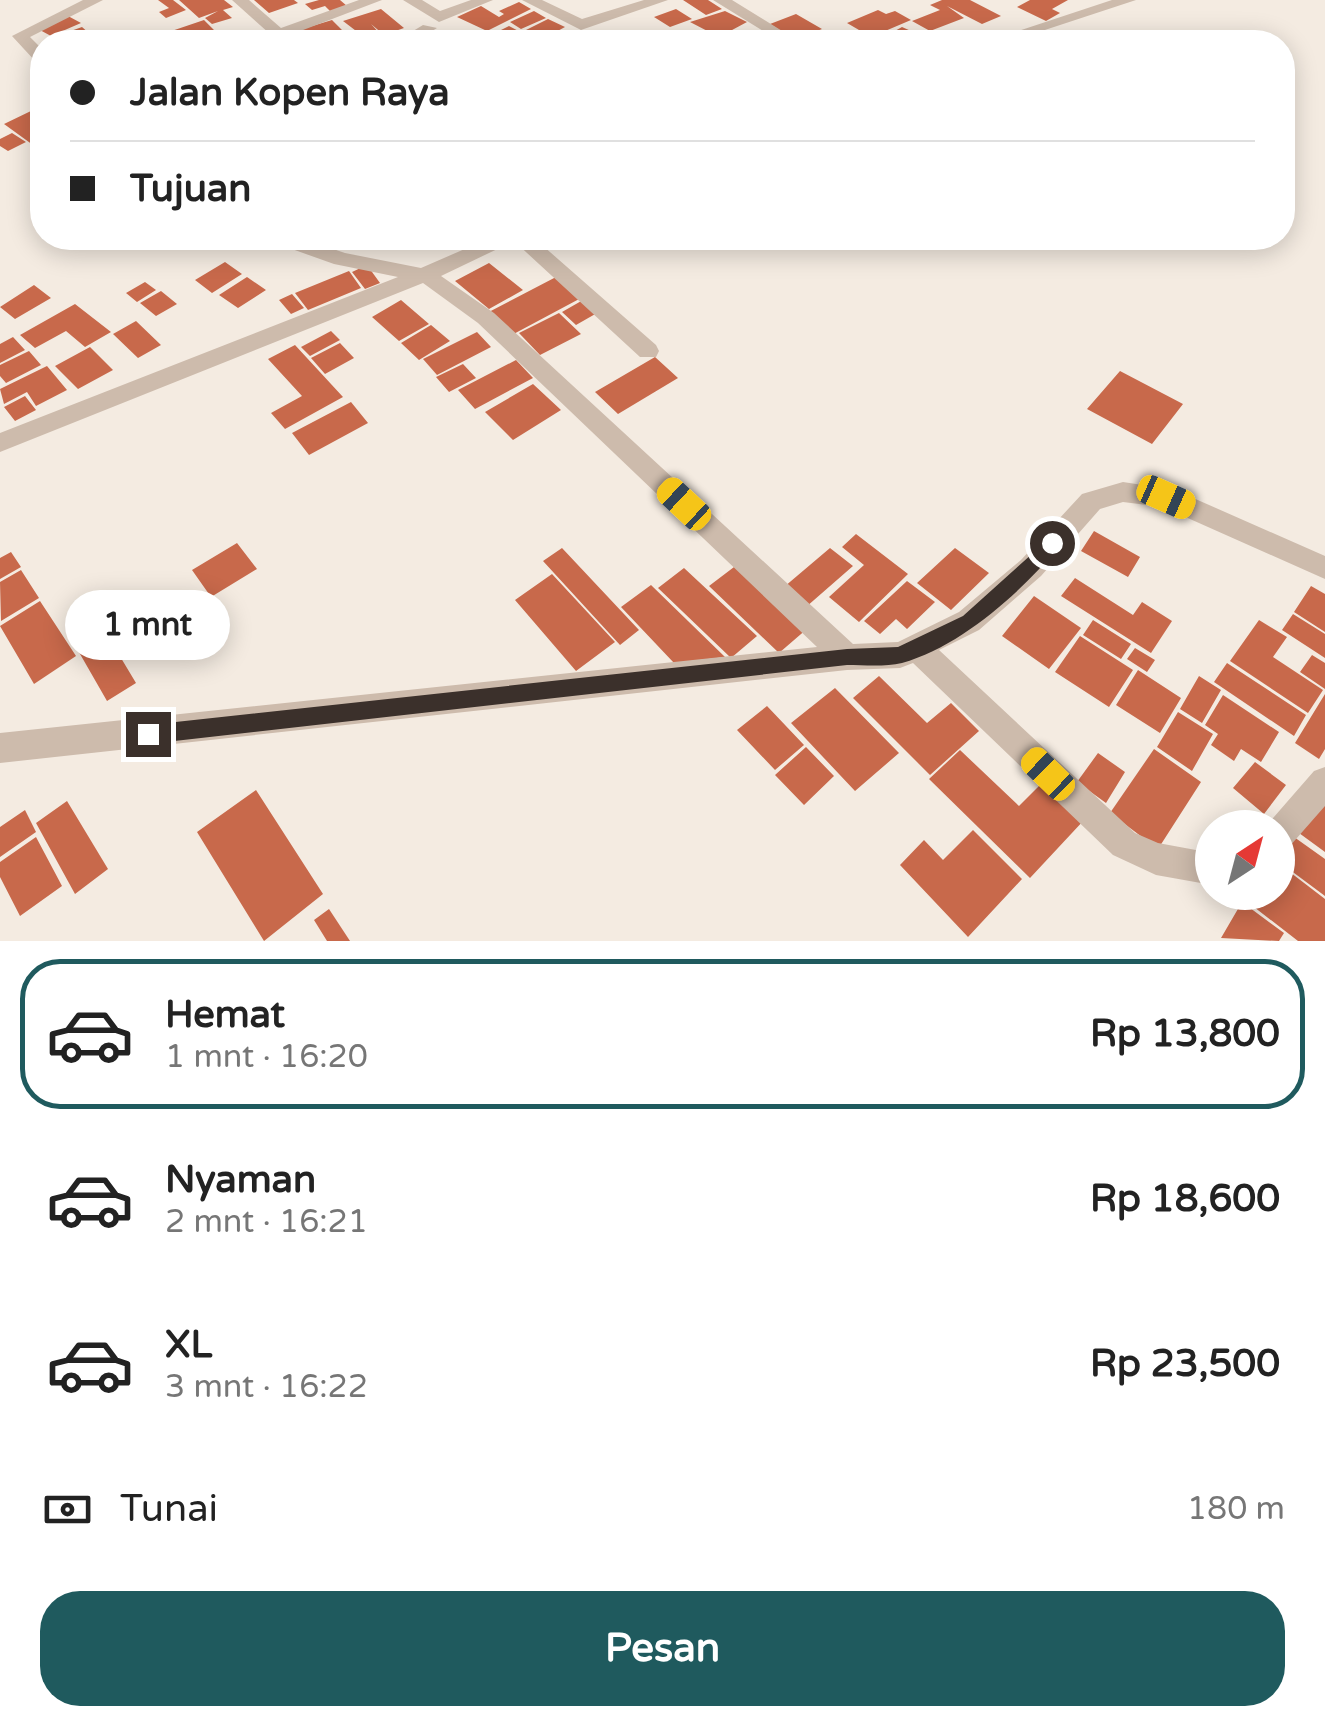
<!DOCTYPE html>
<html lang="id">
<head>
<meta charset="utf-8">
<style>
  body { margin:0; font-family:"Varela Round",sans-serif; background:#f2f2f2; color:#222; height:100vh; display:flex; flex-direction:column; font-size:38px; white-space:nowrap }
  * { box-sizing:border-box; margin:0 }
  p { font-size:32px; color:#767676 }
  .icon { flex:none; width:55px; height:55px; fill:none; stroke:currentColor; stroke-width:2; stroke-linecap:round; stroke-linejoin:round }
  .map { position:relative; height:941px; overflow:hidden }
  .sheet { display:flex; flex-direction:column; background:#fff; flex:1 }
  .sheet>* { flex:none }
  .hud { position:absolute; left:30px; top:30px; width:1265px; height:220px; border-radius:40px; box-shadow:0 5px 25px #0003; display:grid; align-content:center; height:220px; padding:0 40px; background:#fff }
  .needle { width:65px; rotate:36deg }
  .controls { position:absolute; left:1195px; top:810px; display:grid; gap:20px }
  .controls a { display:grid; place-items:center; width:100px; height:100px; border-radius:50%; background:#fff; box-shadow:0 5px 25px #0003; font-size:50px }
  .end { position:absolute; width:45px; height:45px; margin:-22px; border:12px solid #3b302b; background:#fff; box-shadow:0 0 0 5px #fff }
  .from { border-radius:50% }
  .bubble { position:absolute; height:70px; border-radius:35px; background:#fff; box-shadow:0 5px 25px #0003; font-size:32px; font-weight:800; line-height:70px; text-align:center }
  .car { position:absolute; width:30px; height:60px; margin:-30px -15px; border-radius:12px; box-shadow:0 0 8px 2px #0007; background:linear-gradient(#f5c518 24%,#345 0 40%,#f5c518 0 76%,#345 0 86%,#f5c518 0) }
  .hud b { display:flex; align-items:center; gap:35px; height:95px; font-size:38px }
  .hud b+b { border-top:2px solid #e0e0e0 }
  .hud i { width:25px; height:25px; background:#222 }
  ul { padding:18px 0 0; list-style:none }
  li { display:flex; align-items:center; gap:30px; height:150px; margin:0 20px 15px; padding:0 20px; border:5px solid transparent; border-radius:40px }
  li div { flex:1 }
  li b { display:block; font-size:38px }
  li em { font-style:normal; font-weight:800 }
  li.on { border-color:#1f5a5e }
  li>.icon { width:90px; height:90px; stroke-width:1.5 }
  .pay { display:flex; align-items:center; gap:25px; height:110px; padding:0 40px; font-size:38px }
  .pay p { margin-inline-start:auto }
  .button { display:flex; gap:20px; margin-top:auto; padding:20px 40px }
  .button a { flex:1; height:115px; border-radius:40px; background:#1f5a5e; color:#fff; font-size:40px; font-weight:800; line-height:115px; text-align:center }
  .map>svg:first-child { display:block }
</style>
</head>
<body>
<div class="map">
<svg width="1325" height="941" viewBox="0 0 1325 941">
  <rect width="100%" height="100%" fill="#f4ebe1"/>
  <!-- building -->
  <path fill="#c8694b" d="M158,0h15l13,10 -20,8 -7,-6 10,-4z
    M179,0h45l9,7 -10,3 9,8 -20,6 -7,-6 13,-7 -19,7z
    M254,0h40l4,3 -29,10z
    M319,0h21l7,6 -16,6 -6,-6 -13,4 -7,-6z
    M683,0h25l14,9 -16,6z
    M942,0h28l31,16 -19,8 -35,-18 17,12 -34,13 -18,-10 28,-11 -10,-5z
    M1030,0h38l-16,9 8,4 -14,8 -29,-14z
    M519,2l12,7 -44,22 -30,-14 24,-11 18,11 5,-3 -5,-3z
    M381,9l23,19 -20,7 -13,-11 11,12 -14,4 -25,-19z
    M676,9l16,10 -22,8 -16,-10z
    M878,10l8,4 9,-3 16,9 -40,17 -24,-14z
    M534,11l12,7 -25,11 -11,-7z
    M725,11l22,11 -28,15 -29,-15z
    M796,14l26,15 -27,11 -25,-16z
    M68,16l13,7 -30,13 -13,-7z
    M548,19l17,8 -24,13 -17,-9z
    M204,20l11,11 -22,9 31,-9 6,9 -79,2 -3,-3z
    M332,20l11,11 -19,6 6,5h-32l-9,-9z
    M509,26l19,10 -12,6h-15l-12,-6z
    M82,27l17,15h-47l-4,-3z
    M902,27l18,8 -13,7h-32z
    M745,30l19,10 -46,2z
    M33,110l9,6v24l-9,5 -29,-21z
    M12,133l14,9 -18,9 -8,-5v-7z
    M225,262l17,12 -30,19 -17,-13z
    M489,263l34,27 -34,19 -34,-28z
    M367,265l13,18 -15,6 -13,-17z
    M349,271l12,17 -53,22 -13,-17z
    M247,277l19,13 -28,18 -19,-13z
    M556,277l25,21 -73,39 -23,-23z
    M145,282l11,8 -19,12 -11,-9z
    M34,285l17,13 -36,21 -15,-12z
    M161,291l16,13 -21,12 -16,-13z
    M292,294l12,14 -13,6 -12,-14z
    M401,300l28,24 -30,17 -27,-24z
    M583,300l14,13 -21,12 -14,-13z
    M75,304l36,28 -26,15 -19,-16 -31,17 -15,-13z
    M559,313l22,21 -41,21 -21,-22z
    M136,321l25,24 -23,13 -25,-24z
    M431,325l19,16 -31,19 -18,-17z
    M331,331l9,9 -30,16 -9,-9z
    M477,332l14,15 -54,28 -14,-16z
    M13,337l12,13 -25,13v-19z
    M340,343l14,15 -29,16 -14,-16z
    M295,345l48,52 -58,32 -14,-16 31,-17 -34,-37z
    M90,347l23,23 -35,19 -23,-23z
    M29,351l12,14 -35,18 -6,-7v-11z
    M655,357l23,21 -60,36 -23,-22z
    M516,360l17,18 -58,31 -17,-19z
    M463,364l13,14 -27,14 -13,-15z
    M47,366l20,24 -31,16 -9,-14 -23,12 -4,-15z
    M1120,371l63,33 -31,40 -65,-35z
    M533,384l28,26 -48,30 -28,-28z
    M25,396l11,14 -21,11 -11,-14z
    M351,402l17,21 -59,32 -17,-22z
    M1094,531l46,26 -12,20 -47,-26z
    M856,534l52,40 -49,48 -30,-25 35,-32 -22,-18z
    M237,543l20,26 -46,28 -19,-27z
    M562,548l77,82 -19,15 -77,-84z
    M830,548l23,18 -47,41 -22,-20z
    M955,548l34,25 -38,37 -34,-27z
    M11,552l10,15 -21,12v-21z
    M738,564l70,64 -29,25 -70,-67z
    M684,568l73,68 -26,22 -73,-70z
    M21,570l18,28 -38,23 -1,-39z
    M552,574l63,68 -39,29 -61,-71z
    M1075,578l58,37 9,-13 30,19 -21,32 -90,-57z
    M907,581l28,21 -28,27 -11,-10 -16,15 -16,-13z
    M651,585l74,72 -51,6 -53,-56z
    M1311,586l14,8v38l-31,-20z
    M1034,596l47,32 -32,41 -47,-33z
    M40,601l36,55 -42,28 -34,-58z
    M1293,614l32,20v24l-43,-28z
    M1093,620l38,24 -10,15 -38,-24z
    M1259,620l28,17 -14,20 50,33 -15,23 -78,-52z
    M100,623l36,60 -29,18 -35,-61z
    M1080,636l53,34 -24,37 -54,-35z
    M1135,648l20,12 -8,12 -20,-13z
    M1312,655l13,8v26l-25,-17z
    M1227,663l79,52 -12,21 -80,-54z
    M1138,670l43,28 -21,35 -44,-28z
    M879,676l48,47 24,-20 28,28 -49,44 -77,-77z
    M1199,676l22,14 -19,33 -22,-14z
    M835,688l64,65 -44,38 -64,-68z
    M1325,694v55l-6,10 -24,-16z
    M1223,695l56,37 -18,30 -20,-13 -7,12 -23,-16 7,-11 -13,-9z
    M767,706l37,39 -29,25 -38,-40z
    M1178,712l35,22 -21,37 -35,-24z
    M806,747l28,29 -30,29 -29,-30z
    M1154,749l47,33 -43,67 -48,-36z
    M960,750l59,56 25,-25 41,38 -55,59 -101,-99z
    M1098,753l27,19 -19,31 -29,-21z
    M1255,762l31,23 -22,29 -31,-26z
    M256,790l67,104 -59,47 -67,-109z
    M67,801l41,68 -33,25 -39,-71z
    M1325,804v48l-26,-19z
    M25,810l11,22 -36,25v-30z
    M973,830l49,49 -54,58 -68,-72 24,-25 19,20z
    M1287,832l38,27v37l-47,-35v-13z
    M36,837l26,49 -42,30 -20,-39v-15z
    M1278,863l47,36v42h-27l-53,-41 4,-8h29z
    M1242,902l42,31 -5,8 -58,-3z
    M329,909l21,32h-23l-13,-21z"/>
  <g fill="none" stroke-linecap="round" stroke-linejoin="round">
    <!-- street -->
    <path fill="#cdbbac" fill-rule="evenodd" d="M83,0h20l-73,37 12,12v14l-6,-1 -24,-26z
      M232,0h17l32,28 78,-28h23l-92,35 6,7h-17z
      M403,0h19l18,11 31,-11h22l-54,22z
      M522,0h20l40,19 62,-19h24l-87,30z
      M713,0h19l68,42h-19z
      M1112,0h24l-128,42h-23z
      M423,25l14,3 -23,14h-19z
      M272,238h29l44,15 76,15 69,-30h44l122,107 3,6 -3,6h-16l-126,-116 -73,35 53,37 359,331 45,-2 61,-30 62,-52 61,-66 41,-12 52,8 150,66v23l-162,-72 -40,-5 -23,7 -59,67 -62,54 -40,20 196,183 23,10 54,10v32l-56,-10 -43,-20 -200,-192 -13,5 -53,2 -847,93v-30l817,-86 -339,-324 -55,-40 -423,169v-19l398,-156 -64,-13 -59,-21z
      M1325,767v39l-36,41 -11,5v-24h-13l2,-3 47,-54z"/>
  </g>
  <!-- route -->
  <path fill="#3b302b" d="M1052,536l6,2v10c-39,46 -97,98 -156,115 -17,4 -38,2 -55,2l-699,79 -10,-10 10,-9 699,-76 51,-2 65,-31z"/>
</svg>
<div class="controls">
<a><svg class="needle" viewBox="-14 -14 28 28"><path d="M0-13l5 13h-10z" fill="#e53935"/><path d="M0 13l5-13h-10z" fill="#767676"/></svg></a>
</div>
<i class="end from" style="left:1052px;top:543px"></i>
<i class="end" style="left:148px;top:734px"></i>
<div class="bubble" style="left:65px;top:590px;width:165px">1 mnt</div>
<i class="car" style="left:1166px;top:497px;rotate:114deg"></i>
<i class="car" style="left:684px;top:504px;rotate:313deg"></i>
<i class="car" style="left:1048px;top:774px;rotate:314deg"></i>
<div class="hud">
<b><i class="from"></i>Jalan Kopen Raya</b>
<b><i></i>Tujuan</b>
</div>
</div>
<section class="sheet">
<ul>
<li class="on"><svg class="icon" aria-label="car" viewBox="0 0 24 24"><path d="M5 17H2v-5l4-1 3-4h7l3 4 3 1v5h-3M9 17h6M6 11h13"/><circle cx="7" cy="17" r="2"/><circle cx="17" cy="17" r="2"/></svg><div><b>Hemat</b><p>1 mnt · 16:20</p></div><em>Rp 13,800</em></li>
<li><svg class="icon" aria-label="car" viewBox="0 0 24 24"><path d="M5 17H2v-5l4-1 3-4h7l3 4 3 1v5h-3M9 17h6M6 11h13"/><circle cx="7" cy="17" r="2"/><circle cx="17" cy="17" r="2"/></svg><div><b>Nyaman</b><p>2 mnt · 16:21</p></div><em>Rp 18,600</em></li>
<li><svg class="icon" aria-label="car" viewBox="0 0 24 24"><path d="M5 17H2v-5l4-1 3-4h7l3 4 3 1v5h-3M9 17h6M6 11h13"/><circle cx="7" cy="17" r="2"/><circle cx="17" cy="17" r="2"/></svg><div><b>XL</b><p>3 mnt · 16:22</p></div><em>Rp 23,500</em></li>
</ul>
<div class="pay"><svg class="icon" aria-label="cash" viewBox="0 0 24 24"><path d="M3 7h18v10H3z"/><circle cx="12" cy="12" r="2"/></svg>Tunai<p>180 m</p></div>
<div class="button"><a>Pesan</a></div>
</section>
</body>
</html>
